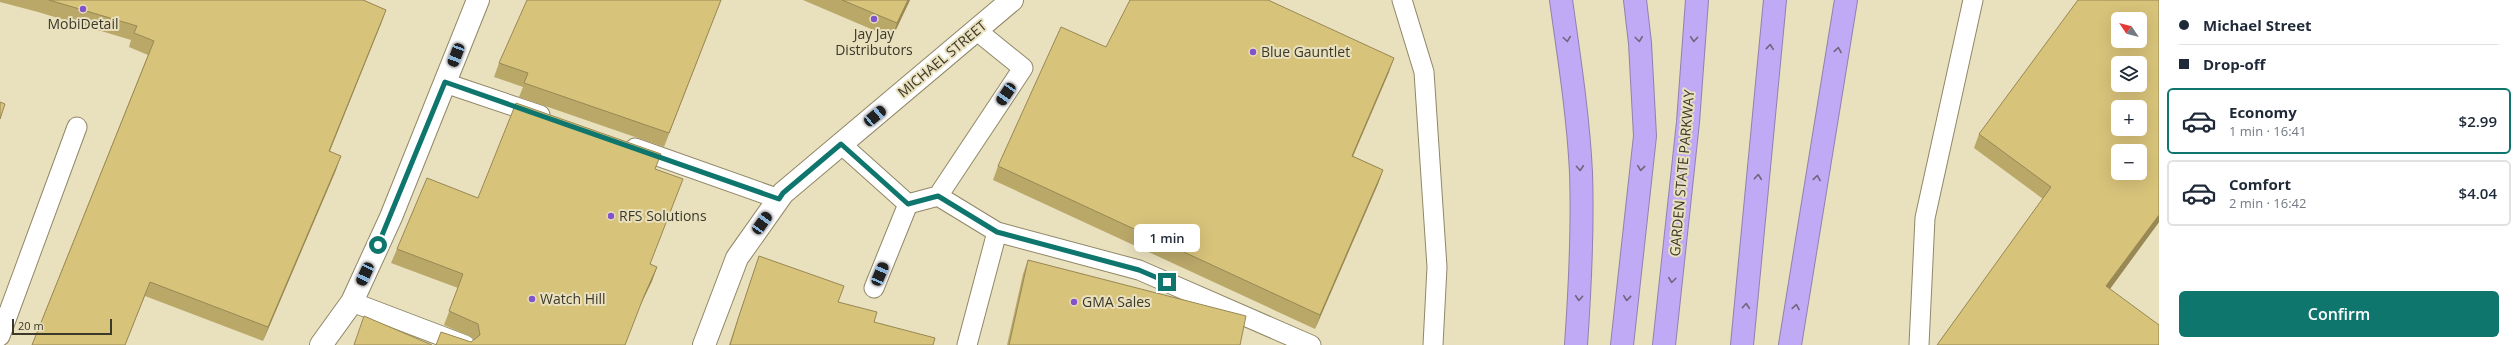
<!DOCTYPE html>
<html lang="en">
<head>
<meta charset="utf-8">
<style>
  body { margin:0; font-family:"Open Sans",sans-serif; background:#f2f2f3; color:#1f2937; height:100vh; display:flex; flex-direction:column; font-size:15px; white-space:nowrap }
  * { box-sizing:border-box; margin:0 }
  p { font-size:13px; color:#747a83 }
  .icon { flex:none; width:22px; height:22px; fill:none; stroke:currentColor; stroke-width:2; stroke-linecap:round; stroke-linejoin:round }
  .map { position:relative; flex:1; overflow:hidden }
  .sheet { display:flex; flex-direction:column; background:#fff; width:360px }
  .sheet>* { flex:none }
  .top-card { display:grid; align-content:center; height:88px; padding:0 20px; background:#fff }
  .needle { width:26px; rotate:305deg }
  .controls { position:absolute; left:2111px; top:12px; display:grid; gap:8px }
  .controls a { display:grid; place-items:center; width:36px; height:36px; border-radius:6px; background:#fff; box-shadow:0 4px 16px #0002; font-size:20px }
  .scale { position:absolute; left:12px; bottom:10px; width:100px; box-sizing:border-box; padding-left:4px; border:2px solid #3c382a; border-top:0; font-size:11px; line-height:14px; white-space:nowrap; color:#3c382a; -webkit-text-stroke:3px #e9e0bd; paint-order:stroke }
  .end { position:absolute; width:18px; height:18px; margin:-9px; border:5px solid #0f766e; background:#fff; box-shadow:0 0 0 2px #fff }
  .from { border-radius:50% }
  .bubble { position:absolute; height:28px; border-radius:6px; background:#fff; box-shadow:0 4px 16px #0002; font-size:13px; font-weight:600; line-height:28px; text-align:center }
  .car { position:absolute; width:12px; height:24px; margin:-12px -6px; border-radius:5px; box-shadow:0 0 3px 1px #0007; background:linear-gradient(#222 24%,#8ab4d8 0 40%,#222 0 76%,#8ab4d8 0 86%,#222 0) }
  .top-card b { display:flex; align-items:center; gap:14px; height:38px; font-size:15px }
  .top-card b+b { border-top:1px solid #e0e1e3 }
  .top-card i { width:10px; height:10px; background:#1f2937 }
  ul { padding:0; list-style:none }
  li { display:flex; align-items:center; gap:12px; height:66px; margin:0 8px 6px; padding:0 12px; border:2px solid #e0e1e3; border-radius:6px }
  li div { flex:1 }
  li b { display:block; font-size:15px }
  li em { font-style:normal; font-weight:600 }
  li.current { border-color:#0f766e }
  li>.icon { width:36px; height:36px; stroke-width:1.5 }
  .button { display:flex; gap:8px; margin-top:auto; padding:8px 20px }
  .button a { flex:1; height:46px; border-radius:6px; background:#0f766e; color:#fff; font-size:16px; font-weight:600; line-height:46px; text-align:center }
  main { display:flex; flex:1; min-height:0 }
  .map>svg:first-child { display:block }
</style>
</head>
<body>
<main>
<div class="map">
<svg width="2159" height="345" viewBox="0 0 2159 345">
  <rect width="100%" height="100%" fill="#e9e0bd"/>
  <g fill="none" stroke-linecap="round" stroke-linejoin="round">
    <!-- service casing -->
    <g stroke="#908767" stroke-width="21">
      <path id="service" d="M1402,0l22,72 13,195 -4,78
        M445,83l95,32
        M841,144l67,60
        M635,148l144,51
        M997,232l142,38 172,75
        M874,288l34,-84 30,-8
        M352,302l113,43
        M0,336l77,-209
        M967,345l30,-113 -59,-36 85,-128 -47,-38
        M1919,345l6,-127 48,-218"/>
    </g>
    <!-- minor casing -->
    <g stroke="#908767" stroke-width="24">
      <path id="minor" d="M321,345l31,-43 39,-85 87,-217
        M704,345l33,-87 46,-65 229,-193"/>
    </g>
    <!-- motorway casing -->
    <g stroke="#9281ae" stroke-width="24">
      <path id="motorway" d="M1561,0c8,57 17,114 20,172 2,57 -1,116 -5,173
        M1622,345l23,-209 -5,-93 -5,-43
        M1664,345l24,-223 9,-122
        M1742,345l33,-345
        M1790,345l56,-345"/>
    </g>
    <!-- service -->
    <use href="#service" stroke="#fff" stroke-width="19"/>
    <!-- minor -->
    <use href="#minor" stroke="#fff" stroke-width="22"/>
    <!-- motorway -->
    <use href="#motorway" stroke="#c0a9f5" stroke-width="22"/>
  </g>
  <!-- wall -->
  <path fill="#baa869" d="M0,0h363l23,10 -56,141 6,19 -73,171 -118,-45 -20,49h-93l116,-290 -19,-8 2,-7 -93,-28 -38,-10z
    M721,0l-57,147 -145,-50 4,-10 -29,-10 5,-14z
    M803,0h107l-18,38z
    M2159,0v222l-49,67 -173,56 106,-146 -69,-51 5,-14z
    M1106,47l283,25 -36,84 30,14 -5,14 -63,145 -322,-149 5,-14z
    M656,169l-6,95 7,3 -5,14 -14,29 -167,32 3,-2 -1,-2 -29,-13 14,-37 -67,-25 6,-14 81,-51z
    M759,256l115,66 59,23h-204z
    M1028,260l212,85h-233l16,-71z"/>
  <!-- shaded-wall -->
  <path fill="#978855" d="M908,0h2l-18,38 5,-15z
    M386,10l-5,14 -57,141 5,-14z
    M1394,58l-5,14 -42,98 5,-14z
    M341,156l-5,14 -73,171 5,-14z
    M1383,170l-5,14 -63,145 5,-14z
    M2159,215v7l-58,79 5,-15z
    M657,267l-5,14 -14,29 6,-14z"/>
  <!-- building -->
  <path fill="#d8c37a" stroke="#978855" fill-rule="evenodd" d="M49,0h314l23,10 -57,141 12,5 -73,171 -118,-45 -25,63h-93l122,-304 -20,-8 3,-7z
    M527,0h194l-52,133 -145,-50 4,-10 -29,-10z
    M842,0h66l-11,23z
    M1130,0h138l126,58 -42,98 31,14 -63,145 -322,-149 63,-139 45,20z
    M2078,0h81v215l-53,71 53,39v20h-222l114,-158 -72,-53zM2118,19h22v22h-22zM2118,63h22v22h-22zM2118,107h22v22h-22zM2118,151h22v22h-22z
    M0,102l5,2 -5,15z
    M516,103l145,51 -6,15 28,10 -33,85 7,3 -13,29 -19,49h-189l5,-13 30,10 9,-7 -2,-11 -29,-13 14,-37 -66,-25 30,-71 51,20z
    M759,256l85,30 -6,16 39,10 -3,10 61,16 -2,7h-203l8,-26z
    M1028,260l218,56 -6,29h-231z
    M364,316l68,29h-78z"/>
  <!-- one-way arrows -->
  <defs><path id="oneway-chevron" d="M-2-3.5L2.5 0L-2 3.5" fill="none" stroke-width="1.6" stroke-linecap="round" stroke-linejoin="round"/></defs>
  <g stroke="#71657b">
    <use href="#oneway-chevron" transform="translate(1567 39) rotate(82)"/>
    <use href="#oneway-chevron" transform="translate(1639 39) rotate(83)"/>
    <use href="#oneway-chevron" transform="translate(1694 39) rotate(94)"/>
    <use href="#oneway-chevron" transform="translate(1770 47) rotate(-84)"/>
    <use href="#oneway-chevron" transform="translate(1838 50) rotate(-81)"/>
    <use href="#oneway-chevron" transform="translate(1580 168) rotate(86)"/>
    <use href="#oneway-chevron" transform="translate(1641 168) rotate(96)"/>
    <use href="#oneway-chevron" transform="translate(1758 177) rotate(-85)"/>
    <use href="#oneway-chevron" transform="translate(1817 178) rotate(-81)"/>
    <use href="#oneway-chevron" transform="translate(1672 280) rotate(97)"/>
    <use href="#oneway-chevron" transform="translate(1579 298) rotate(94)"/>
    <use href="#oneway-chevron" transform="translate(1627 298) rotate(96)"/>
    <use href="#oneway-chevron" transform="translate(1746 306) rotate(-85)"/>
    <use href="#oneway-chevron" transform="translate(1796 307) rotate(-81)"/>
  </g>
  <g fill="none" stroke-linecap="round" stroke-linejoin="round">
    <!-- route -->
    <path stroke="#0f766e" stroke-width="5" d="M378,245l67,-163 334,117 4,-6 58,-49 67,60 30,-8 59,36 142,38 28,12"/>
  </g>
  <!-- markers -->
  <g fill="#8154cc" stroke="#e9e0bd" stroke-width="1.5">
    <circle cx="83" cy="9" r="4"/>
    <circle cx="874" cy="19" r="4"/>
    <circle cx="1253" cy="52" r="4"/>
    <circle cx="611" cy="216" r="4"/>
    <circle cx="532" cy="299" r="4"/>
    <circle cx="1074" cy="302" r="4"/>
  </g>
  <g text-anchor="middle" stroke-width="4" stroke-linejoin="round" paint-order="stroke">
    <!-- poi labels -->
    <g font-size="14" fill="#3c382a" stroke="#e9e0bd" text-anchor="start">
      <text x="83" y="29" text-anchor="middle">MobiDetail</text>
      <text x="874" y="39" text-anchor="middle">Jay Jay<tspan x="874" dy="16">Distributors</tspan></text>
      <text x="1261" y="57">Blue Gauntlet</text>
      <text x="619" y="221">RFS Solutions</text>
      <text x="540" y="304">Watch Hill</text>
      <text x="1082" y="307">GMA Sales</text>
    </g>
    <!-- street labels -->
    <g font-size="14" fill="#3c382a" stroke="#e9e0bd">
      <text transform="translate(942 59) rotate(-40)" y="5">MICHAEL STREET</text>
      <text transform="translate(1682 173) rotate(-85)" y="5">GARDEN STATE PARKWAY</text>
    </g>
  </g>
</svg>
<div class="controls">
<a><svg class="needle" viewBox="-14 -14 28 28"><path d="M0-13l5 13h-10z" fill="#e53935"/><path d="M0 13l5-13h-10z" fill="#747a83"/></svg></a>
<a><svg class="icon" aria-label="layers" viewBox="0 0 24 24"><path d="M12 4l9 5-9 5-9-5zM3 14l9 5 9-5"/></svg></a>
<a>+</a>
<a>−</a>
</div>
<div class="scale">20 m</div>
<i class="end from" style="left:378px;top:245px"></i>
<i class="end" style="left:1167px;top:282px"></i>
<div class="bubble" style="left:1134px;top:224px;width:66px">1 min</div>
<i class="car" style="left:456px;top:55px;rotate:201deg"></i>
<i class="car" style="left:1006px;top:94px;rotate:214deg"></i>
<i class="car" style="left:875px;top:116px;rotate:50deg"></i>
<i class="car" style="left:762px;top:223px;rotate:35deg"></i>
<i class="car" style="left:365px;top:274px;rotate:205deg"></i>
<i class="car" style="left:880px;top:274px;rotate:23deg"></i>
</div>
<section class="sheet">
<div class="top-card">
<b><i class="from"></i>Michael Street</b>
<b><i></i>Drop-off</b>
</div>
<ul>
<li class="current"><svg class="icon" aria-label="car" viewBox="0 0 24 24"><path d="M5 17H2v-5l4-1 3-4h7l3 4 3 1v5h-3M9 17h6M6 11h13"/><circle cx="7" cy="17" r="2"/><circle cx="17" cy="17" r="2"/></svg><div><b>Economy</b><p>1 min · 16:41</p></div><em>$2.99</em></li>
<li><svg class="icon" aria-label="car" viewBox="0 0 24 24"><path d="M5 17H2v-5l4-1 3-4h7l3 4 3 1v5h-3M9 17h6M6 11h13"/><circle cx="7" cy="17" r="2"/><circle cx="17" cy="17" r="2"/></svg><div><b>Comfort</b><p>2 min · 16:42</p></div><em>$4.04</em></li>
</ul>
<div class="button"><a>Confirm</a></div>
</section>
</main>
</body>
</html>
